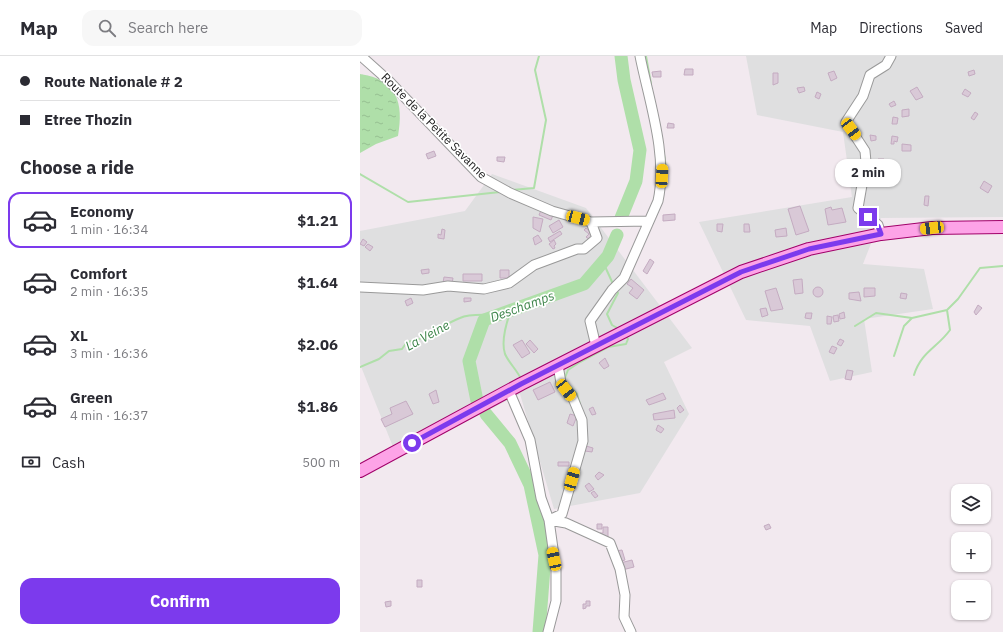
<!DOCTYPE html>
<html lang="en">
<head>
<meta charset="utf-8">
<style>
  body { margin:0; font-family:"IBM Plex Sans",sans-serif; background:#f7f7f7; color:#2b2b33; height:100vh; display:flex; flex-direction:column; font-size:15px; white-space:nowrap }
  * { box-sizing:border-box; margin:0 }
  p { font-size:13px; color:#7c7c81 }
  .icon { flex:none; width:22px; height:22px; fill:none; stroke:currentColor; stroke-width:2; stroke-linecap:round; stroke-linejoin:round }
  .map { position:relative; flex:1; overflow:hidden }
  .drawer { display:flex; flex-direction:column; background:#fff; width:360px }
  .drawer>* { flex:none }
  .banner { display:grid; align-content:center; height:88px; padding:0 20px; background:#fff }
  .buttons { position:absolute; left:591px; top:428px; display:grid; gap:8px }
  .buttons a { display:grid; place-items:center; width:40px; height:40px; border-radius:8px; background:#fff; box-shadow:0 1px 3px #0004; font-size:20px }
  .end { position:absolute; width:18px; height:18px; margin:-9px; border:5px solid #7c3aed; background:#fff; box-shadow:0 0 0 2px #fff }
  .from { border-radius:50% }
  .bubble { position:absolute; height:28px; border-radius:12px; background:#fff; box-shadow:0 1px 3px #0004; font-size:13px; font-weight:800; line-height:28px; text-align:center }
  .car { position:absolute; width:12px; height:24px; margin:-12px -6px; border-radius:5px; box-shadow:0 0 3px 1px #0007; background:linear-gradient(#f5c518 24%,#345 0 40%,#f5c518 0 76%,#345 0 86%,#f5c518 0) }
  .banner b { display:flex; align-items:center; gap:14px; height:38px; font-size:15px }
  .banner b+b { border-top:1px solid #e1e1e2 }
  .banner i { width:10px; height:10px; background:#2b2b33 }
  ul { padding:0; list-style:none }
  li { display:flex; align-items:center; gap:12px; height:56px; margin:0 8px 6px; padding:0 12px; border:2px solid transparent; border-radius:12px }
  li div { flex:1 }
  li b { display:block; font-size:15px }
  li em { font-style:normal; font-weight:800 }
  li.current { border-color:#7c3aed }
  li>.icon { width:36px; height:36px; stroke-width:1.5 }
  h2 { padding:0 20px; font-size:18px; line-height:48px }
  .pay { display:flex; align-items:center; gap:10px; height:44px; padding:0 20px; font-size:15px }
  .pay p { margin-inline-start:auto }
  .button { display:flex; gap:8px; margin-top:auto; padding:8px 20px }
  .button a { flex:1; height:46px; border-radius:12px; background:#7c3aed; color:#fff; font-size:16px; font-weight:800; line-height:46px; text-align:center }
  header { display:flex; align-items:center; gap:24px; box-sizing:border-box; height:56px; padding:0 20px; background:#fff; border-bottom:1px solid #e1e1e2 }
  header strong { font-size:19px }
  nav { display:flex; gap:22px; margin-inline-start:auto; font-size:14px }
  .search { width:280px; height:36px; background:#f7f7f7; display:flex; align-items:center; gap:10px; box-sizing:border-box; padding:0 14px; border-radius:12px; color:#7c7c81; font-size:15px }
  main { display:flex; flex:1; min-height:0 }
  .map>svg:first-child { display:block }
</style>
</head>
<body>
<header>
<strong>Map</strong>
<div class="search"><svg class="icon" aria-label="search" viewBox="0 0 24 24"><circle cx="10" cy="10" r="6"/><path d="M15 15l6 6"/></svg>Search here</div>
<nav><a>Map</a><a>Directions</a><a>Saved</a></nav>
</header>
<main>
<section class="drawer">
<div class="banner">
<b><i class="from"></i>Route Nationale # 2</b>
<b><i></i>Etree Thozin</b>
</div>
<h2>Choose a ride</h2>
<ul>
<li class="current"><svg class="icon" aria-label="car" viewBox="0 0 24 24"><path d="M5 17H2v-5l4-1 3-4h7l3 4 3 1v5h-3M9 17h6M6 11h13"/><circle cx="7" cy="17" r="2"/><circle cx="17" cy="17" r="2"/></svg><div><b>Economy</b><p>1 min · 16:34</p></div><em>$1.21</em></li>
<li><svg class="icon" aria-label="car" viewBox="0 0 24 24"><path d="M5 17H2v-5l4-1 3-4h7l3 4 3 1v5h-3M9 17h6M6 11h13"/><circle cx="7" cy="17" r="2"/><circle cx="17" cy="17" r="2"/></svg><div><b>Comfort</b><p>2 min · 16:35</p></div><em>$1.64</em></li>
<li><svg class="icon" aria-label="car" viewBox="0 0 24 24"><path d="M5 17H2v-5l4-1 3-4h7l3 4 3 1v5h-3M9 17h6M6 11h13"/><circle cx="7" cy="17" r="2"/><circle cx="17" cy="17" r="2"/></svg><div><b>XL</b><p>3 min · 16:36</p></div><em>$2.06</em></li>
<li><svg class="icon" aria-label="car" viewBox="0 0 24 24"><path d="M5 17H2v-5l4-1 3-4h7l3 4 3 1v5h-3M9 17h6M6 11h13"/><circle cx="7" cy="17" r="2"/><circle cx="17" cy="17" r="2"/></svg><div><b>Green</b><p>4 min · 16:37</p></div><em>$1.86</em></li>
</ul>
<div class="pay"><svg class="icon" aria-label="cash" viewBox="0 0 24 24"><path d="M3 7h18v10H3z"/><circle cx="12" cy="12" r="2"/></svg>Cash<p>500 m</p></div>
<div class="button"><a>Confirm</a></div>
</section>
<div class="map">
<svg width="643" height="576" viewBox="0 0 643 576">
  <defs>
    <pattern id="water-ripples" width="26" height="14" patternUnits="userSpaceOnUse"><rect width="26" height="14" fill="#afdfa9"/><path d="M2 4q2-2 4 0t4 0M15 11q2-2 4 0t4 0" fill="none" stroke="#96bf91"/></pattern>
  </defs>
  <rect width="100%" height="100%" fill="#f2e9ef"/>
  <!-- residential -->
  <path fill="#dfdfe0" d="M386,0h257v161l-122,1 -18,46 61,5 9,40 -69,10 8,53 -42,9 -20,-55 -64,-6 -47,-98 153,-25 -9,-65 -86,-17z
    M132,118l94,34 106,140 -28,14 25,52 -49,79 -86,16 -34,-115 -123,63 -37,-93v-133l105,-20z"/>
  <!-- water -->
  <path fill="url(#water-ripples)" d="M0,18c37,5 44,29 38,62l-22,8 -16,9z"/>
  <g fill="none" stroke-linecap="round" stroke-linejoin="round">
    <!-- stream -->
    <path stroke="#afdfa9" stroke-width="2" d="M286,0l5,28
      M304,99l2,13 -1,10
      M0,118l48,28 92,-10
      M152,134l22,-2 12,-68 -11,-50 4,-14
      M243,206l10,22
      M256,234l2,3 -11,21 5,11 7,4
      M151,254c-4,11 -10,32 -6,44 4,9 12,16 16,25
      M495,270l21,-13 36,5
      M534,300l10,-30 8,-8 35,-8 11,-11 22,-31 23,-2
      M0,311l19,-8 10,-8 13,-2 5,-7c21,-2 34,-17 53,-24 11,-5 26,-2 38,-4
      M554,319c7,-23 23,-27 36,-45l-3,-20
      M220,348l-3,-10 -13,-14 4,-10 12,-8 28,-15 18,-3 2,-5 -2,-3"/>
    <!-- river -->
    <path stroke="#afdfa9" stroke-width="13" d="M261,0l3,24 16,70 -4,31 -15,37
      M117,345l-8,-40 15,-41 100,-36 24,-28 9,-21
      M126,358l24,29 20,42 15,70 -6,77"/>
  </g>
  <!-- building -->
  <path fill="#d9c9d7" stroke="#c4abc1" d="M325,13h8v6h-9z
    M614,14l1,4 -6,2 -1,-4z
    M301,15v6h-8l-1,-5z
    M474,15l3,7 -6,3 -3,-8z
    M413,17h5v10l-5,2z
    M444,31l1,4 -6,2 -2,-5z
    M557,31l6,10 -7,3 -6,-9z
    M605,33l6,4 -3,4 -6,-3z
    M457,36l4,2 -2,5 -4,-2z
    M534,45l2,4 -5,2 -2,-3z
    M549,53v7l-7,1v-7z
    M615,56l3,2 -4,6 -3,-2z
    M533,61l5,1 -1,6h-5z
    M308,67l6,1v4h-7z
    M510,79l6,1v4l-5,1z
    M532,80l6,1 -1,5 -3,-1v3h-3z
    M542,88l9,1v6h-9z
    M74,95l2,5 -8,3 -2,-5z
    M137,101h8l-1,5 -7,-1z
    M518,103h6v6h-6z
    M624,125l8,5 -4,7 -8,-5z
    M565,140h4l-1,10 -4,-1z
    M440,150l9,25 -13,4 -8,-26z
    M471,151l1,3 10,-2 4,14 -18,3 -3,-16z
    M182,152l12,5 -3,7 -12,-5z
    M315,158v6l-12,1v-6z
    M173,161l10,2 -3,13 -7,-4z
    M199,164l4,7 -10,6 -4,-7z
    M357,168h6l-1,8 -5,-1z
    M384,168h5l1,8h-6z
    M226,172l8,6 -4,6 -4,-3 3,-3 -5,-4z
    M426,172l1,8 -11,1 -1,-7z
    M82,173l3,1 -1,9 -6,-1v-4l3,1z
    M200,175l2,3 -12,8 -2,-4z
    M178,179l4,6 -7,4 -2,-7z
    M3,183l4,3 -3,4 -4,-2z
    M194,184l2,4 -2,2 1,2 -2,1 -4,-5z
    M8,188l5,3 -3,4 -5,-4z
    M290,203l4,3 -7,12 -4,-3z
    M69,213v4l-7,1 -1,-4z
    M140,214h9v8h-9z
    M103,218h19v7h-19z
    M84,221l9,1 -1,6 -9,-1z
    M271,223l13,11 -7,9 -8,-6 4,-5 -6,-4z
    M442,223l1,14 -8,1 -2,-14z
    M453 236a5 5 0 1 1 10 0a5 5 0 1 1-10 0Z
    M416,232l7,21 -12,2 -6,-20z
    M504,232h11v8l-11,1z
    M499,236l2,9 -12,-2v-6z
    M541,237l6,1 -1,5 -6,-1z
    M51,242l2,5 -6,3 -2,-5z
    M104,242h7v3l-7,1z
    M618,249l4,3 -6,7 -2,-3z
    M406,252l2,7 -6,2 -2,-8z
    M484,256l1,6 -5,1 -1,-5z
    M446,257h6l-1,6 -6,-1z
    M478,259l1,6 -5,1 -1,-6z
    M467,260l5,1 -1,7h-4z
    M480,283l4,2 -3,5 -4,-2z
    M162,284l8,13 -8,5 -9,-13z
    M170,284l8,9 -4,4 -8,-9z
    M472,290l5,2 -3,6 -5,-2z
    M245,302l4,8 -5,3 -5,-6z
    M487,314l6,1 -2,9 -6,-1z
    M190,326l5,10 -17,8 -5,-10z
    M76,334l3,12 -6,2 -4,-10z
    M303,337l3,6 -17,6 -3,-5z
    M46,345l7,13 -28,13 -4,-8 11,-5 -2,-6z
    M320,349l4,5 -4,3 -3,-5z
    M233,351l3,7 -4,1 -3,-6z
    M314,354l1,8 -21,2 -1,-6z
    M210,358l7,2 -4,10 -6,-3z
    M298,369l6,4 -3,4 -5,-3z
    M226,390l7,2 -1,4 -7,-1z
    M198,406h11v4h-11z
    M239,416l5,3 -6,5 -3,-4z
    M229,427l5,6 -5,3 -4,-6z
    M234,435l4,5 -3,2 -4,-5z
    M237,468h5v5h-5z
    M409,468l2,4 -5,2 -2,-4z
    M243,471h5v10h-8v-4h3z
    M262,494l3,10 -6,2 -3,-11z
    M272,504l2,7 -12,3 -2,-7z
    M57,524h5v7h-5z
    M31,545v5l-5,1 -1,-5z
    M226,545h4v5h-4v2l-3,1v-5h3z"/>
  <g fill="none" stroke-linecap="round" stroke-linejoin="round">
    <!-- minor casing -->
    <g stroke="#999" stroke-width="11">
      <path id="minor" d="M1,0l28,25 92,96 29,16 42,18 39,11 57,-1
        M521,178l-3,-9 -20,-17 8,-46 -1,-11 -19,-29 17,-26 7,-21 16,-10 5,-9
        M0,231l63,3 25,-4 36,3 25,-6 25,-18 43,-16h7l13,-11 -6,-16
        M236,290l-6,-25 22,-31 12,-12 34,-77c10,-46 -9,-100 -18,-145
        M198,309l3,18 11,13 10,24 1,21 -21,73 -13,6 17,3 44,20 10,26 5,26 -1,22 7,15
        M149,335l21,49 11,58 8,22 7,50v31l-8,31"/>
    </g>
    <!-- major casing -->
    <g stroke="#a00069" stroke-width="14">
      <path id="major" d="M0,415l161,-87 220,-112 68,-23 72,-15 51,-6 71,-1"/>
    </g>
    <!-- minor -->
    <use href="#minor" stroke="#fff" stroke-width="9"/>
    <!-- major -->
    <use href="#major" stroke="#fda3e7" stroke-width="12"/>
  </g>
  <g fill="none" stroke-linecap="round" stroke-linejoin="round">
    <!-- route -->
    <path stroke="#7c3aed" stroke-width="5" d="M52,387l109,-59 220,-112 68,-23 72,-15 -3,-8 -10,-9"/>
  </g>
  <g text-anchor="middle" stroke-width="3.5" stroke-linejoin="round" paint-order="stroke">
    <!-- street labels -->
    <g font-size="12" fill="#222" stroke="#fff">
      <text transform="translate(74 70) rotate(45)" y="4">Route de la Petite Savanne</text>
    </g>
    <!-- water labels -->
    <g font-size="13" font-style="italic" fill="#3a8347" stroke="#fff">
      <text transform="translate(162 250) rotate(-20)" y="5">Deschamps</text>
      <text transform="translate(67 279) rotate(-29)" y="5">La Veine</text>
    </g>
  </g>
</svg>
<div class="buttons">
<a><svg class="icon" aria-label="layers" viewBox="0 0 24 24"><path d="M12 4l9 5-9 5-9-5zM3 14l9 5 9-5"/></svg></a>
<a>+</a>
<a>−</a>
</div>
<i class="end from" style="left:52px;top:387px"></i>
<i class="end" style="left:508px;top:161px"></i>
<div class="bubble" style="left:475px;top:103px;width:66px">2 min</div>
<i class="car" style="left:491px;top:73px;rotate:143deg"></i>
<i class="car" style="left:302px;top:120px;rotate:3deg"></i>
<i class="car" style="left:218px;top:162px;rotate:105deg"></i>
<i class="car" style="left:572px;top:172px;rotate:263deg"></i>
<i class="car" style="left:206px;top:334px;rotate:142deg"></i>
<i class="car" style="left:212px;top:423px;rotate:16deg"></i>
<i class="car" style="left:194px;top:503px;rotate:348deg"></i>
</div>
</main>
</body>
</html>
